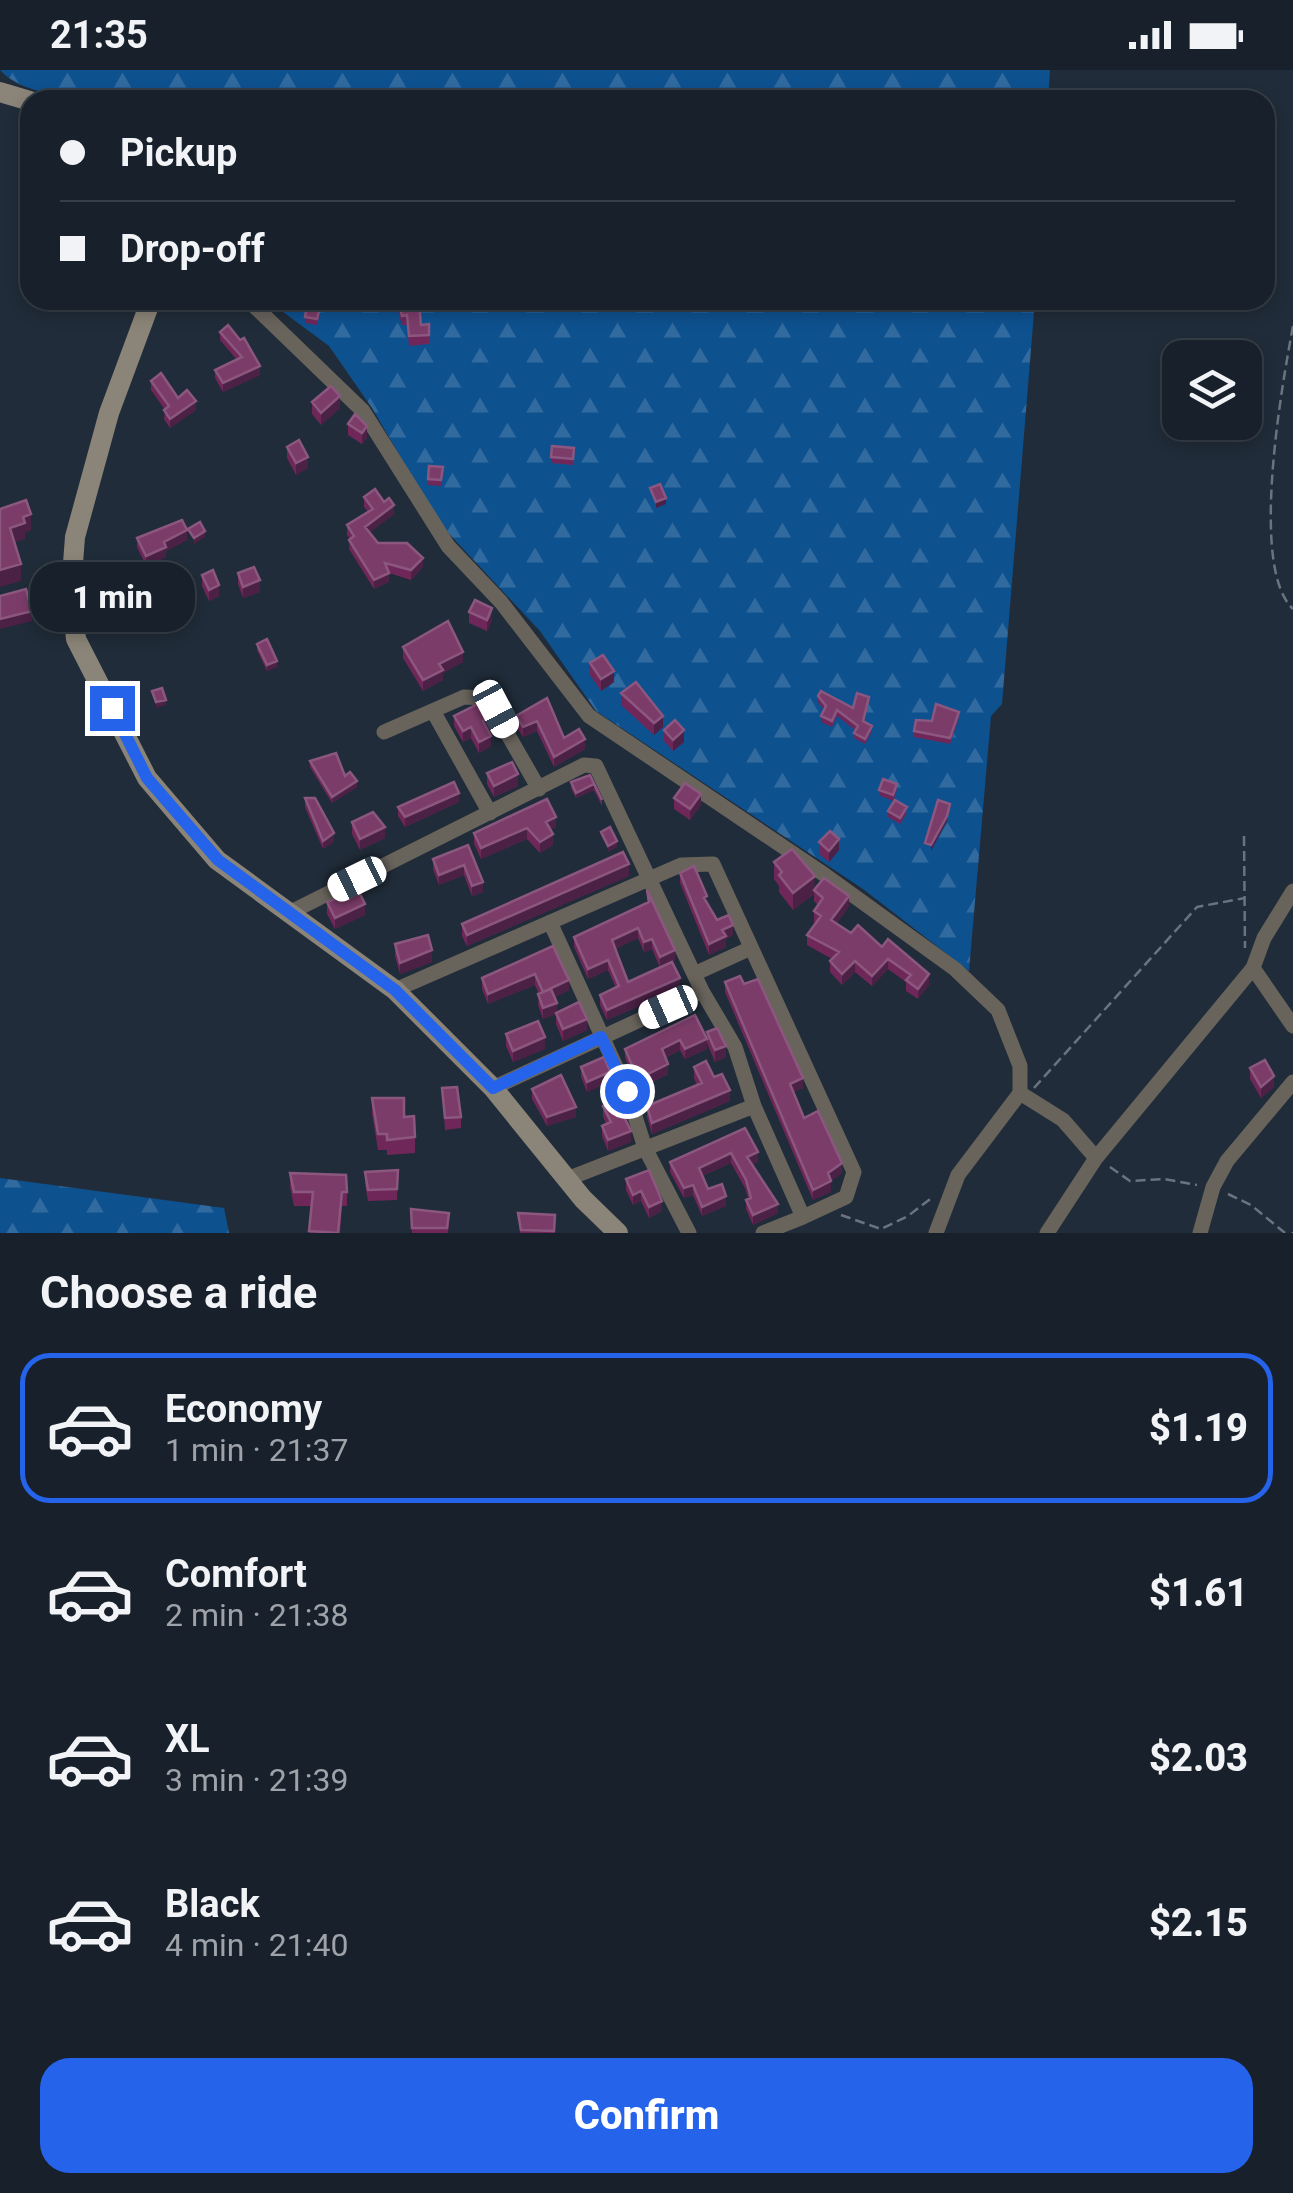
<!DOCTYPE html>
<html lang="en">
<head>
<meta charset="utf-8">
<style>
  body { margin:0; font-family:Roboto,sans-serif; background:#252e37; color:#f1f3f6; height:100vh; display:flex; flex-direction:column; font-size:38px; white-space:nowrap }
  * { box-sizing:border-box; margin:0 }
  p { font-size:32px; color:#9fa3a9 }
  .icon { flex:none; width:55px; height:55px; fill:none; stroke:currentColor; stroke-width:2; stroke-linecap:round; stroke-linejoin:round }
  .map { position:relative; height:1163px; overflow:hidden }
  .drawer { display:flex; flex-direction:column; background:#18212b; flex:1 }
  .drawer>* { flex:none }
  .hud { position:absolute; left:20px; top:20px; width:1255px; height:220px; border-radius:30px; box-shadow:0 5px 15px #0003,0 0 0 2px #363e47; display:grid; align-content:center; height:220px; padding:0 40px; background:#18212b }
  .tools { position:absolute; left:1162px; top:270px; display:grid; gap:20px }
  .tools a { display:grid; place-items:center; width:100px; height:100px; border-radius:20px; background:#18212b; box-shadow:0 5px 15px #0003,0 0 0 2px #363e47; font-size:50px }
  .end { position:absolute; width:45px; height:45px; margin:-22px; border:12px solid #2563eb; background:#fff; box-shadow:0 0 0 5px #fff }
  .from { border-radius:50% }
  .bubble { position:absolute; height:70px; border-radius:30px; background:#18212b; box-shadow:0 5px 15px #0003,0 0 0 2px #363e47; font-size:32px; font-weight:800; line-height:70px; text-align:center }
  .car { position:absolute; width:30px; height:60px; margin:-30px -15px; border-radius:12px; box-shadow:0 0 8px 2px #0007; background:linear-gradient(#fff 24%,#345 0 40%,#fff 0 76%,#345 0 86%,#fff 0) }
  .hud b { display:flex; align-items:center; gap:35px; height:95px; font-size:38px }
  .hud b+b { border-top:2px solid #363e47 }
  .hud i { width:25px; height:25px; background:#f1f3f6 }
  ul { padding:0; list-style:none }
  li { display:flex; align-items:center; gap:30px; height:150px; margin:0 20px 15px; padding:0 20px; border:5px solid transparent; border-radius:30px }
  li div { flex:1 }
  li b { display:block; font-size:38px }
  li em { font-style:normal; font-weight:800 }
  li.on { border-color:#2563eb }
  li>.icon { width:90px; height:90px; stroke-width:1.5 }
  h2 { padding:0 40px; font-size:45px; line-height:120px }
  .action { display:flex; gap:20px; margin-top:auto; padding:20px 40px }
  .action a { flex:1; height:115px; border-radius:30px; background:#2563eb; color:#fff; font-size:40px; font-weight:800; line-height:115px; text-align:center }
  .status { display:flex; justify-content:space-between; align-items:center; height:70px; padding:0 50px; background:#18212b; direction:ltr }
  .status svg { height:28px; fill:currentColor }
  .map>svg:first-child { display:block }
</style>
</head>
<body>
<div class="status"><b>21:35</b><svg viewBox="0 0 49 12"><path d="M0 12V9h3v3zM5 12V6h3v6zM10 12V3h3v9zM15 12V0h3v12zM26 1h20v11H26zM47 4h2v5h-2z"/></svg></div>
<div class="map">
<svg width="1293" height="1163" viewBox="0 0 1293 1163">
  <defs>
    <pattern id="forest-firs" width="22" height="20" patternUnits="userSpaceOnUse" patternTransform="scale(2.5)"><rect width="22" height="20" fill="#0e518f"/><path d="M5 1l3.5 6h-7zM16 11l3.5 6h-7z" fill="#316a9f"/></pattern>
  </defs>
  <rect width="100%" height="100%" fill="#202c39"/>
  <!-- forest -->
  <path fill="url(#forest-firs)" d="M0,0h1050l-2,30h-872c-49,-9 -141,9 -176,-30z
    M267,230h768l-33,404 -11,12 -22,255 -106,-82 -267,-178 -56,-80 -101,-108 -67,-115 -43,-62z
    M0,1108l224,30 5,25h-229z"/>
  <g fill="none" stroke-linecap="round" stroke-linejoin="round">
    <!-- path -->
    <path stroke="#6a747f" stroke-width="2.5" stroke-dasharray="10 5" stroke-linecap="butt" d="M1293,256c-11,59 -44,242 0,283
      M1244,766l1,112
      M1034,1018l163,-181 48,-9
      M1110,1097l20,14 34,-2 33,6
      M1228,1124l23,11 34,28
      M841,1145l40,14 27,-13 26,-20
      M1293,1163v-1"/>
    <!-- street -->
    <path stroke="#68645c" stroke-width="15" d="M248,230l115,111 85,135 53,56 88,114 236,159 130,94 43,41 22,56v27l-62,82 -22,58
      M433,641l57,102
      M384,662l80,-35 23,1 52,91
      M1293,821l-29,47 -11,30 40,58
      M291,842l293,-147 12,1 106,225 33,56 19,59 49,111 -40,16
      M550,852l77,169 18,57 44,85
      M694,904l57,-26
      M395,920l286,-125 32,-1 141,308 -8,25 -43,20
      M493,1018l209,-97
      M1020,1023l43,27 33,38
      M567,1109l187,-73
      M1047,1163l49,-75 157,-190
      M1200,1163l13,-46 14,-26 66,-79"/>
    <!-- secondary -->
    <path stroke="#8b8478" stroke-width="20" d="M0,22l30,9
      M151,230l-42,113 -34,124 -4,52 5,50 71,139 70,82 178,130 98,98 90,111 35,34"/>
  </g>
  <!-- wall -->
  <path fill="#6f275a" d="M323,230l-6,25 -12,-2v-6z
    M395,230h17l9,25 8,-1v20l-20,2 -2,-21h-5z
    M220,262l40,43 -37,17 -8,-14v-8l22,-10 -17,-20z
    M151,311l27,17 18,12 -26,18 -6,-9 1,-9 -14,-20z
    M312,332l28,6 -19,17 -9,-11z
    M355,344l12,24 -5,6 -14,-9v-11z
    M552,376l22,8 -1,11 -22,-2z
    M287,377l21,21 -12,7 -9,-17z
    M429,396l14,1 -2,19 -13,-1z
    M364,427l30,17 -24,18 8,11 45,24 -12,13 -22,-7v9l-15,7 -25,-40 1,-10 -3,-4v-10l21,-13 -4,-5z
    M137,468l50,2 -21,11v6l-20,9 -9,-19z
    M238,503l22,19 -17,6 -5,-14z
    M202,505l17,21 -10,5 -7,-15z
    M469,542l23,8 -5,11 -18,-8z
    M257,574l20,23 -10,4 -10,-21z
    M403,577l60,15 -20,11v7l-20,11 -20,-33z
    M590,593l24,19 -13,9 -11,-16z
    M621,623l42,34 -9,8 -33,-30z
    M818,626l35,12 16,-6 -5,19 8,10 -7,13 -11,-6 1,-8 -18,-14 -5,11 -11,-5v-6l3,-6 -6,-8z
    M547,628l17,40 21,11 -31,18 -17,-36 -14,6 -7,-11v-10z
    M454,646l37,12 -3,2 3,16 -12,7 -8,-15 -8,4 -9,-16z
    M959,648l-9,26 -36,-7v-6z
    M664,660l20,12 -11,9 -9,-10z
    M310,691l35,15 12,11 -25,16 -22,-36z
    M487,703l31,13 -24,11 -7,-13z
    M590,705l12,25v6l-8,-16 -18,8 -5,-10v-6z
    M879,720h18l-4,11 -14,-6z
    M305,728l29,44 -11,7 -18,-42z
    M674,728l27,7 -11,15 -16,-11z
    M547,729l9,28 -5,3 2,15 -13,8 -13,-14 -46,20 -7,-15v-11z
    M459,732l-54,25 -7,-11v-9z
    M888,741l19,2 -7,11 -12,-7z
    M352,752l33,16 -25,12 -8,-16z
    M819,772l20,8 -10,12 -10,-8z
    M468,775l15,47 -11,4 -8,-21 -25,10 -6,-16v-10z
    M774,792l41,26 34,18 -12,17 92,62 -11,14 -12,-8v-9l-18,-13 -16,17 -17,-14 -13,13 -12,-13v-11l2,-2 -25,-14v-10l8,-12 -1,-1v-11l4,-6 -4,-4v-7l-21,16 -14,-18v-6l-5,-7z
    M680,803l27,31 10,16 16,15 -7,4v8l-17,8 -29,-72z
    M629,806l-162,70 -5,-10v-12z
    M647,820l28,70 -15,8 -8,-19 -8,3 -6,-14 -23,11 13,33 52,7 -73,31 -7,-15v-10l16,-7 -8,-18 -20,9 -14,-32v-10l73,-34z
    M327,832l38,13 -30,14 -8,-15z
    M395,874l37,18 -32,12 -5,-18z
    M553,876l16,44 -14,7 2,16 30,17 -24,11 -7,-17v-10l-13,5 -5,-14 1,-11 -4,-9 -47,19 -6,-15v-11z
    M725,912l78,106 -10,4 11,26 38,55 -11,8v11l-18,8 -88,-208z
    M695,945l12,34 -22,10 -5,-9 -15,8 3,16 -30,15 -13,-31v-9z
    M707,962l19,25 -11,5 -8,-19z
    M506,964l39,15 -32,13 -7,-16z
    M604,987l27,85 -23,9 -6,-15v-10l4,-2 -3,-8v-10l10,-5 -6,-18 -20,9 -6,-15v-10z
    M694,997l20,10 16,24 -78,33 -5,-17v-11l50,-21 -3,-7z
    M1250,998l24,19 -13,11 -11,-19z
    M442,1018l19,29v11l-16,2z
    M532,1019l44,28 -29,9 -15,-27z
    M372,1028l32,19 11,20v16l-28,2v-5h-9l-6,-36z
    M745,1058l13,34 -6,2 26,49 -25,12 -7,-16v-9l2,-1 -2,-9 -15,-27 -29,13 6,13 18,17 -24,10 -9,-21 -9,3 -14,-26v-10z
    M398,1100l-1,30 -29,1 -3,-17v-12z
    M649,1100l13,41 -13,7 -8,-17 -8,4 -7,-15v-11z
    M290,1103l57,19v14h-5l-2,27h-31l3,-27h-18l-4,-19z
    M411,1139l38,15 -1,9h-36z
    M518,1143l37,2v18h-35z"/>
  <!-- shaded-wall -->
  <path fill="#4b2146" d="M260,296v9l-37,17v-9z
    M340,326v12l-19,17v-12z
    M196,331v9l-26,18v-9z
    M367,356v12l-5,6v-11z
    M308,387v11l-12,7v-12z
    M666,428v6l-10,4v-6z
    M394,435v9l-29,22v-9z
    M31,444v16l-6,3v6l-15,5v-16l13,-11z
    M187,460v10l-21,11v6l-20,9v-10l18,-14z
    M205,461v6l-11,7v-6z
    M423,488v9l-12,13v-10z
    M21,494v17l-21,6v-17z
    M389,503v9l-15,7v-9z
    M260,510v12l-17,6v-11z
    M219,515v11l-10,5v-11z
    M492,538v12l-5,11v-11z
    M32,541v10l-32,8v-10z
    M463,582v10l-20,11v7l-20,11v-11l16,-16z
    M277,591v6l-10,4v-6z
    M614,601v11l-13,9v-12z
    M166,630v5l-10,3v-6z
    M663,646v11l-9,8v-12z
    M491,647v11l-8,4v-11z
    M537,651v10l-14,6v-10z
    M471,657v11l-8,4v-11z
    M684,660v12l-11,9v-11z
    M491,666v10l-12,7v-11z
    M585,669v10l-31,18v-10z
    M518,704v12l-24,11v-11z
    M357,711v6l-25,16v-6z
    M594,714v6l-18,8v-5z
    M459,723v9l-54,25v-10z
    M701,724v11l-11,15v-11z
    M950,734l-3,17 -16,30v-6z
    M556,747v10l-10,6v-11z
    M385,757v11l-25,12v-11z
    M527,758v11l-46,20v-11z
    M334,763v9l-11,7v-8z
    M553,764v11l-13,8v-11z
    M839,769v11l-10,12v-11z
    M617,771v6l-9,5v-6z
    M629,794v12l-162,70v-11z
    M464,795v10l-25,10v-10z
    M815,806l-1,18 -21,16v-17z
    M483,812v10l-11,4v-10z
    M849,826v10l-18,25v-11z
    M365,834v11l-30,14v-11z
    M733,855v10l-7,4v8l-17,8v-11l13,-14z
    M638,858v10l-26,12v-10z
    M652,869v10l-8,3v-10z
    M432,880v12l-32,12v-11z
    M675,880v10l-15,8v-11z
    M888,889v10l-16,17v-10z
    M608,890v10l-20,9v-10z
    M855,891v11l-13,13v-11z
    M535,904v11l-47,19v-10z
    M929,904v11l-11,14v-10z
    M680,908v11l-73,31v-10z
    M569,910v10l-26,13v-10z
    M557,933v11l-14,5v-11z
    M587,949v11l-24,11v-12z
    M545,967v12l-32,13v-11z
    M707,969v10l-22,10v-10z
    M680,970v10l-18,9v-10z
    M726,976v11l-11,5v-12z
    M668,994v10l-30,15v-10z
    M607,1003v10l-20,9v-10z
    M1274,1006v11l-13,11v-11z
    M803,1008v10l-13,6v-10z
    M730,1020v11l-78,33v-11z
    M576,1037v10l-29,9v-9z
    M631,1061v11l-23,9v-11z
    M758,1082v10l-11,5v-10z
    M731,1083v10l-32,14v-9z
    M842,1093v10l-14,10 3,-2v11l-18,8v-10l15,-17z
    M693,1115v10l-9,3v-10z
    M641,1121v10l-8,4v-10z
    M726,1126v10l-24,10v-9z
    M662,1131v10l-13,7v-11z
    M778,1134v9l-25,12v-10z"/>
  <!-- building -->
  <path fill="#7c3c6a" stroke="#8b577f" stroke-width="2.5" d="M308,230h14l-5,19 -12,-2z
    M398,230l21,2 2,23 8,-1v11l-20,1 -2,-21 -5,1z
    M228,255l12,15 4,-2 16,28 -37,17 -8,-13 27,-13 -22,-25z
    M161,303l17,25 9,-8 9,11 -26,18 -6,-9 5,-4 -18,-25z
    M331,316l9,10 -19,17 -9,-11z
    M355,344l12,12 -5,7 -14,-9z
    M299,370l9,17 -12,6 -9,-16z
    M552,376l22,2 -1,11 -22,-2z
    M429,396l14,1 -2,13 -13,-1z
    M660,414l6,14 -10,4 -6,-14z
    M375,419l9,13 5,-4 5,7 -29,22 13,16h29l16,15 -12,12 -26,-7 4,10 -15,7 -25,-40 5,-4 -7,-11 26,-16 -9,-12z
    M26,430l5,14 -8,3 2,6 -15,5 11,36 -21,6v-61z
    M182,450l5,10 -23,12 2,5 -20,9 -9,-18z
    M200,452l5,9 -11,7 -6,-9z
    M254,497l6,13 -17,7 -5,-14z
    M213,500l6,15 -10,5 -7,-15z
    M26,519l6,22 -32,8v-23z
    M475,530l17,8 -5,12 -18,-8z
    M448,551l15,31 -24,12 4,6 -20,10 -20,-33z
    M267,569l10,22 -10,4 -10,-21z
    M603,585l11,16 -13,8 -11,-16z
    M636,612l27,34 -9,7 -33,-30z
    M162,618l4,12 -10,2 -4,-11z
    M821,621l32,17 4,-15 12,4 -6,24 9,5 -7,13 -11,-6 4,-7 -21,-16 -5,11 -11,-5 5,-10 -8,-10z
    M547,628l17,40 15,-9 6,10 -31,18 -17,-36 -14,6 -7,-11z
    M482,632l9,15 -8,4 8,15 -12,6 -8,-15 -8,4 -9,-15z
    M936,634l23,8 -9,26 -36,-7 2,-11 16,1z
    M675,650l9,10 -11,10 -9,-10z
    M336,683l9,23 5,-4 7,9 -25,16 -22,-36z
    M512,692l6,12 -24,12 -7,-13z
    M590,705l12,25 -8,-16 -18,9 -5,-11z
    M883,709l14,5 -4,11 -14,-5z
    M454,712l5,11 -54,24 -7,-10z
    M685,713l16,11 -11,15 -16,-11z
    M305,728h10l19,35 -11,8z
    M547,729l9,18 -10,5 7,12 -13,8 -13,-14 -46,20 -7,-15z
    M895,730l12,7 -7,11 -12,-7z
    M938,730l12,4 -3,12 -16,29 -6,-2z
    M373,742l12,15 -25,12 -8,-17z
    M610,757l7,14 -9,5 -7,-14z
    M830,761l9,8 -10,12 -10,-9z
    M468,775l15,37 -11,4 -8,-21 -25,10 -6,-16z
    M792,779l23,27 -22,17 -14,-18 3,-3 -8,-10z
    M623,782l6,12 -162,71 -5,-11z
    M694,796l13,30 -3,2 13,22 12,-5 4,10 -11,5 4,6 -17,8 -29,-71z
    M824,808l25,18 -18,24 20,13 7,-8 24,22 6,-8 41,35 -11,15 -12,-9 5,-5 -23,-16 -16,17 -17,-15 -13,13 -12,-13 9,-9 -32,-17 14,-19 -7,-5 9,-13 -9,-8z
    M358,820l7,14 -30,14 -8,-16z
    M647,820l28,60 -15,7 -8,-18 -8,3 -6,-14 -26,12 6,16 10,26 44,-20 8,16 -73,32 -7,-15 19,-9 -11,-26 -20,9 -14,-32 75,-35z
    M428,865l4,15 -32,13 -5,-19z
    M553,876l16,34 -26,12 -8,-18 -47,20 -6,-16z
    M740,906l4,8 14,-5 45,99 -13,6 14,34 14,-7 24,52 -14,10 3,8 -18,9 -88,-208z
    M551,919l6,14 -14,5 -5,-14z
    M579,932l8,17 -24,10 -7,-16z
    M695,945l12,24 -22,10 -5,-9 -18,9 6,15 -30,15 -13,-30z
    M538,951l7,16 -32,14 -7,-17z
    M717,958l9,18 -11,4 -8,-18z
    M604,987l16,38 -5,1 -8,-23 -20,9 -6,-15z
    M1265,990l9,16 -13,11 -11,-19z
    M706,991l8,16 8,-3 8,16 -78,33 -5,-17 55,-23 -8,-16z
    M561,1005l15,32 -29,10 -15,-28z
    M457,1017l4,30 -16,1 -3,-30z
    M372,1028h32v19l10,-1 1,21 -28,3v-6h-9z
    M616,1030l15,31 -23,9 -6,-14 9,-4 -8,-16z
    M745,1058l13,24 -11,5 31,47 -25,11 -7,-15 5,-2 -5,-18 -15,-27 -32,15 9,21 14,-5 4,12 -24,11 -9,-22 -9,3 -14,-26z
    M398,1100l-1,19 -29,1 -3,-18z
    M649,1100l13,31 -13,6 -8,-16 -8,4 -7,-16z
    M290,1103l56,2 1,17h-5l-4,41 -29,-2 4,-39h-19z
    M411,1139l38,4 -2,15h-35z
    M518,1143l37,2 -1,16 -33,-1z"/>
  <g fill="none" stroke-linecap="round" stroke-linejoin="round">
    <!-- route -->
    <path stroke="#2563eb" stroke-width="12" d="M112,638l35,70 71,82 177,130 98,98 108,-51 26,54"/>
  </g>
</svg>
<div class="tools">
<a><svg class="icon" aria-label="layers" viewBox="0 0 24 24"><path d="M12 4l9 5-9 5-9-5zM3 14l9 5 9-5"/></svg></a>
</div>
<i class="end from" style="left:627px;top:1021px"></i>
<i class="end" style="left:112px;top:638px"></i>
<div class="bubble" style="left:30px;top:492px;width:165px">1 min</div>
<i class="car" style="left:496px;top:639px;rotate:152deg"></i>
<i class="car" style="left:357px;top:809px;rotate:244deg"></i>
<i class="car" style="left:668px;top:937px;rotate:246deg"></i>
<div class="hud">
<b><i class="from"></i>Pickup</b>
<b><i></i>Drop-off</b>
</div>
</div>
<section class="drawer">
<h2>Choose a ride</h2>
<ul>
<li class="on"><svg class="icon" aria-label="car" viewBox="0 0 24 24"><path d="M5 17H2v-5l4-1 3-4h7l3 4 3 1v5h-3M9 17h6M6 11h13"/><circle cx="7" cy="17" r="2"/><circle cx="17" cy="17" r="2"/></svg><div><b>Economy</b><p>1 min · 21:37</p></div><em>$1.19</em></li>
<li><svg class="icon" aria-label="car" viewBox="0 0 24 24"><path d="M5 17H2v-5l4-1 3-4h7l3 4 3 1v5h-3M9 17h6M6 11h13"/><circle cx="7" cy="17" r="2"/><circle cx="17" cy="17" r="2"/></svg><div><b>Comfort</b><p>2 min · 21:38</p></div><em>$1.61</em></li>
<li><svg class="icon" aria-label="car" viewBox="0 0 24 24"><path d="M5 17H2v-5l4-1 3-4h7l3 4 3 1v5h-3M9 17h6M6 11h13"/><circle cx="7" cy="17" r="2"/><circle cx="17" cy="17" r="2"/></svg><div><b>XL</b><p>3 min · 21:39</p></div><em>$2.03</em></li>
<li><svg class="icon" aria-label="car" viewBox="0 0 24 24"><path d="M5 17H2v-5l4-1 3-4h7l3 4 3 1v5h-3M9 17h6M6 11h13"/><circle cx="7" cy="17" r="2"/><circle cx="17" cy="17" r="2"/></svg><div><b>Black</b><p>4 min · 21:40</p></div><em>$2.15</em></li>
</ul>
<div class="action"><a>Confirm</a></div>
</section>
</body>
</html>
